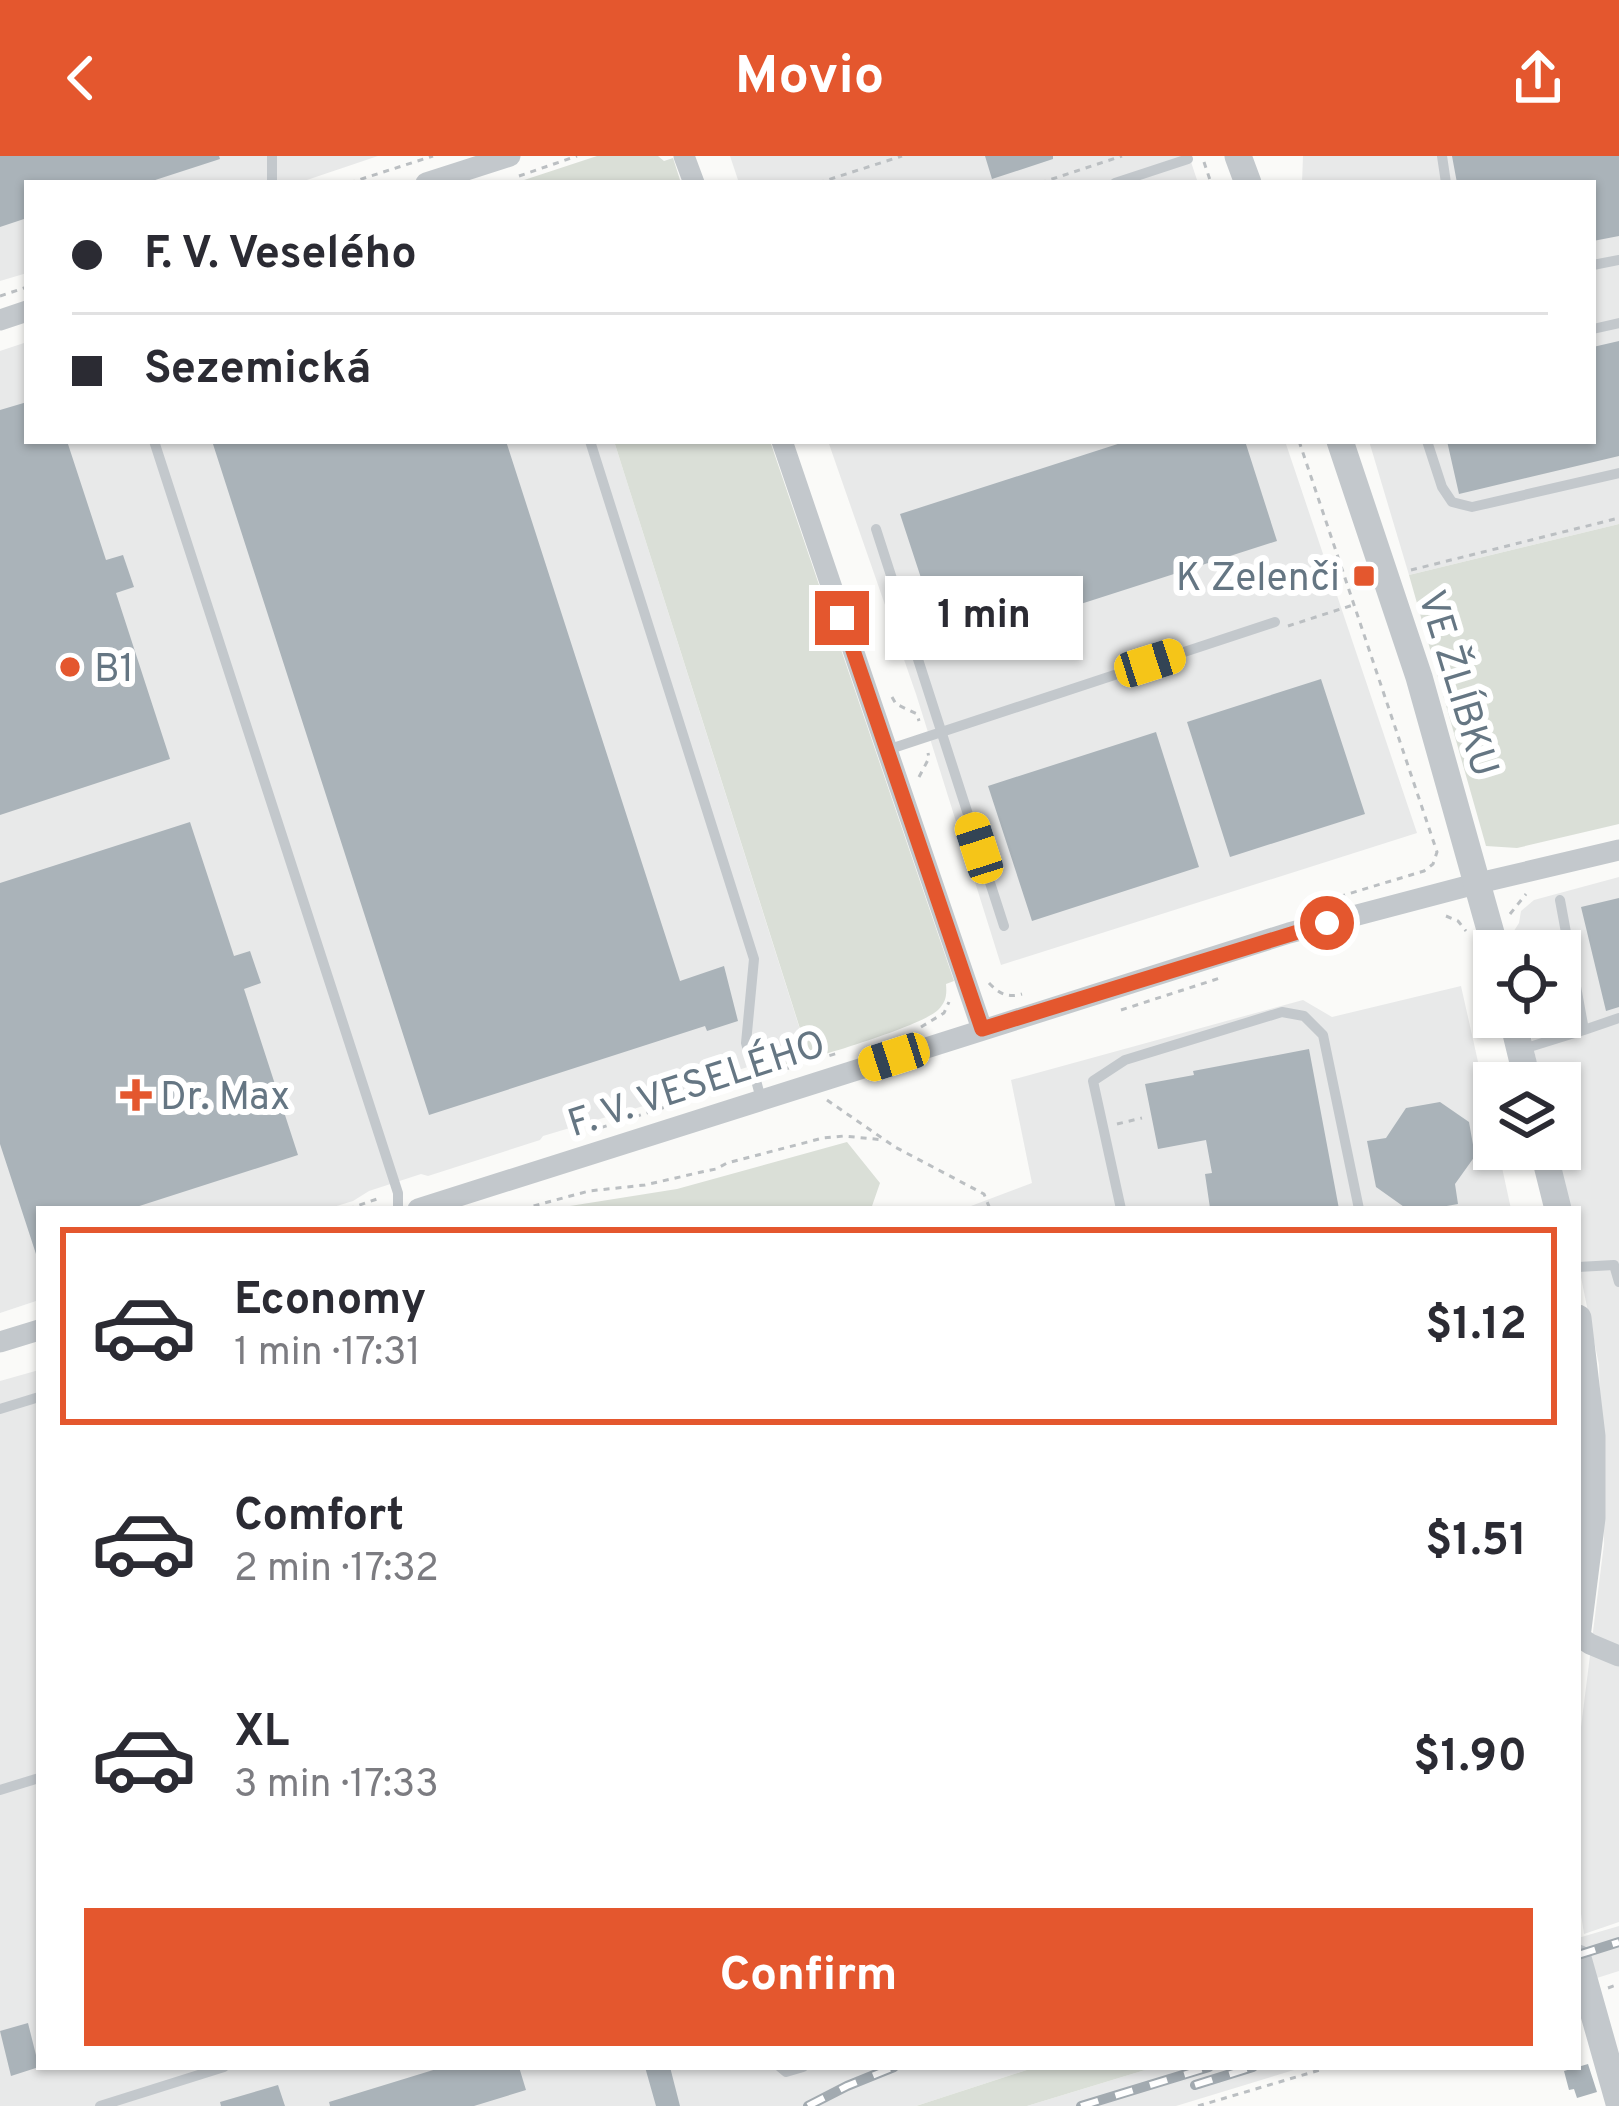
<!DOCTYPE html>
<html lang="en">
<head>
<meta charset="utf-8">
<style>
  body { margin:0; font-family:Overpass,sans-serif; background:#f7f7f7; color:#2b2b33; height:100vh; display:flex; flex-direction:column; font-size:45px; white-space:nowrap }
  * { box-sizing:border-box; margin:0 }
  p { font-size:39px; color:#7c7c81 }
  .icon { flex:none; width:66px; height:66px; fill:none; stroke:currentColor; stroke-width:2; stroke-linecap:round; stroke-linejoin:round }
  .map { position:relative; flex:1; overflow:hidden }
  .panel { position:absolute; left:36px; top:1050px; width:1545px; height:864px; display:flex; flex-direction:column; background:#fff; border-radius:0px; box-shadow:0 3px 9px #0004 }
  .panel>* { flex:none }
  .guide { position:absolute; left:24px; top:24px; width:1572px; height:264px; border-radius:0px; box-shadow:0 3px 9px #0004; display:grid; align-content:center; height:264px; padding:0 48px; background:#fff }
  .fabs { position:absolute; left:1473px; top:774px; display:grid; gap:24px }
  .fabs a { display:grid; place-items:center; width:108px; height:108px; border-radius:0px; background:#fff; box-shadow:0 3px 9px #0004; font-size:60px }
  .end { position:absolute; width:54px; height:54px; margin:-27px; border:15px solid #e4572e; background:#fff; box-shadow:0 0 0 6px #fff }
  .from { border-radius:50% }
  .bubble { position:absolute; height:84px; border-radius:0px; background:#fff; box-shadow:0 3px 9px #0004; font-size:39px; font-weight:700; line-height:84px; text-align:center }
  .car { position:absolute; width:36px; height:72px; margin:-36px -18px; border-radius:15px; box-shadow:0 0 9px 3px #0007; background:linear-gradient(#f5c518 24%,#345 0 40%,#f5c518 0 76%,#345 0 86%,#f5c518 0) }
  .guide b { display:flex; align-items:center; gap:42px; height:114px; font-size:45px }
  .guide b+b { border-top:3px solid #e1e1e2 }
  .guide i { width:30px; height:30px; background:#2b2b33 }
  ul { padding:21px 0 0; list-style:none }
  li { display:flex; align-items:center; gap:36px; height:198px; margin:0 24px 18px; padding:0 24px; border:6px solid transparent; border-radius:0px }
  li div { flex:1 }
  li b { display:block; font-size:45px }
  li em { font-style:normal; font-weight:700 }
  li.selected { border-color:#e4572e }
  li>.icon { width:108px; height:108px; stroke-width:1.5 }
  .button { display:flex; gap:24px; margin-top:auto; padding:24px 48px }
  .button a { flex:1; height:138px; border-radius:0px; background:#e4572e; color:#fff; font-size:48px; font-weight:700; line-height:138px; text-align:center }
  header { display:flex; justify-content:space-between; align-items:center; height:156px; padding:0 48px; background:#e4572e; color:#fff; font-size:54px; font-weight:700 }
  .map>svg:first-child { display:block }
</style>
</head>
<body>
<header><svg class="icon" aria-label="back" viewBox="0 0 24 24"><path d="M15 5l-7 7 7 7"/></svg>Movio<svg class="icon" aria-label="share" viewBox="0 0 24 24"><path d="M12 15V3M7 8l5-5 5 5M5 13v7h14v-7"/></svg></header>
<div class="map">
<svg width="1619" height="1950" viewBox="0 0 1619 1950">
  <rect width="100%" height="100%" fill="#fafaf8"/>
  <!-- built -->
  <path fill="#e8e9e9" d="M0,0h378l-80,27h-271v90l-27,8z
    M730,0h459l9,27h-459z
    M1303,0h316v368l-210,51 -40,-134h224v-258h-291z
    M27,186v99h587l194,614 -28,10 -9,-5 -20,6 -35,11 1,7 -174,52 -3,4 -112,36 -7,-2 -52,17 -16,10 -26,8h-288v91l-39,13v-962z
    M828,285h457l132,392 -416,132 -85,-271z
    M1619,721v1045l-35,12 -6,-40v-143l26,-207 -5,-179 -21,-102v-54h-11l-12,-60h5v-66h-19l-14,-66h33v-66h-49l-3,-11 11,-17 2,-12 13,-11z
    M1461,830l33,147v16h4l13,60h-548l69,-26 -21,-103 292,-80 29,17z
    M39,1214v697h997l-120,39h-916v-725z
    M1619,1770v45l-41,13v-46z
    M1155,1911h149l-128,39h-149z"/>
  <!-- green -->
  <path fill="#dadfd7" d="M597,0h61l6,5 9,-3 8,25h-166z
    M614,285h156l184,540 -8,3c1,11 0,18 -8,26 -16,16 -133,52 -158,55l28,-11z
    M1619,368v300l-102,24 -31,-2 -77,-271z
    M847,986l33,41 -9,26h-320l126,-20z
    M1036,1911h119l-128,39h-111z"/>
  <!-- building -->
  <path fill="#aab3b9" d="M0,0h219l1,3 -74,24h-119v35l-27,9z
    M985,0h68v3l-61,20z
    M1452,0h167v80l-26,5v-58h-136z
    M1619,185v115l-160,38 -12,-53h146v-94z
    M27,246v39h40l39,119 17,-5 11,32 -18,6 54,166 -170,56v-405z
    M212,285h294l174,540 44,-15 14,55 -31,10 -2,-5 -276,89z
    M1127,285h118l32,100 -333,107 -44,-134z
    M1321,523l44,135 -135,43 -43,-135z
    M1156,576l43,135 -167,54 -44,-135z
    M190,666l44,134 16,-5 11,32 -17,6 54,166 -168,54h-91v45h-3l-36,-110v-261z
    M1619,742v109l-13,4 -25,-104z
    M1309,893l30,160 -129,-1 -5,-34 7,-1 -6,-33 -48,9 -13,-65 49,-9 -1,-4z
    M1440,946l29,20 6,34 -20,28 3,20 -28,5h-23l-31,-22 -9,-46 19,-3 20,-30z
    M28,1867l11,44 -28,9 -11,-45z
    M1588,1908l9,28 -20,6 -3,-9 -5,1 -5,-19z
    M443,1911h76l7,23 -52,16h-144l-1,-4z
    M645,1911h25l10,39h-24z
    M278,1929l7,21h-64l-1,-4z"/>
  <g fill="none" stroke-linecap="round" stroke-linejoin="round">
    <!-- path -->
    <path stroke="#bbbfc2" stroke-width="3" stroke-dasharray="6 6" stroke-linecap="butt" d="M1204,6l7,21
      M519,20l58,-20
      M349,27l84,-27
      M818,27l84,-27
      M1040,27l82,-27
      M0,140l27,-9
      M1299,285l138,411 -4,12 -9,7 -106,32
      M1411,414l208,-52
      M1288,470l65,-21
      M892,541l4,7 21,10 2,7
      M919,621l10,-19 -1,-5
      M1510,758l16,-20
      M1446,760l12,5 8,10
      M1478,813l11,43
      M989,827c10,11 19,15 33,11
      M1121,854l99,-32
      M921,871l23,-14 5,-11
      M772,917l66,-20
      M827,944l68,47 89,47 6,15
      M1117,968l25,-6
      M578,979l162,-52
      M348,1053l32,-11
      M522,1053l67,-18 56,-6 52,-12 19,-4 11,-6 96,-25 21,-2 40,4
      M1608,1832l11,-4
      M1198,1950l132,-39"/>
    <!-- service -->
    <path stroke="#c3c8cc" stroke-width="10" d="M1442,0l4,27
      M272,27v-27
      M1115,27l73,-24
      M1593,109l26,-5
      M1593,173l26,-6
      M154,285l244,752v16
      M590,285l164,518 -8,84 15,56
      M1427,285l15,46 10,15 20,5 147,-34
      M876,373l128,397
      M887,594l388,-128
      M1584,874l35,-12
      M1523,893l61,-19 -24,-130
      M1121,1053l-28,-128 32,-21 157,-48 22,4 19,19 36,174
      M1578,1111l36,-2 5,17
      M0,1253l39,-12
      M0,1634l39,-12
      M780,1911l6,5 17,-5
      M100,1950l124,-39"/>
    <!-- minor -->
    <path stroke="#c3c8cc" stroke-width="21" d="M684,0l10,27
      M426,27l84,-27
      M0,164l27,-9
      M782,285l200,588
      M418,1053l871,-276 190,-50 140,-33
      M0,1186l39,-12
      M1578,1480l12,8 29,12"/>
    <!-- tertiary -->
    <path stroke="#c3c8cc" stroke-width="27" d="M1238,0l10,27
      M1340,285l79,236 77,274
      M1512,861l16,66
      M1543,993l15,60
      M1578,1162l14,118v82l-14,111
      M1578,1802l41,145"/>
    <!-- rail casing -->
    <g stroke="#a2aab0" stroke-width="10">
      <path id="rail" d="M1578,1799l41,-13
        M1195,1929l58,-18
        M808,1950l39,-20 47,-19
        M1081,1950l128,-39"/>
    </g>
    <!-- rail -->
    <use href="#rail" stroke="#fff" stroke-width="6" stroke-dasharray="18" stroke-linecap="butt"/>
  </g>
  <g fill="none" stroke-linecap="round" stroke-linejoin="round">
    <!-- route -->
    <path stroke="#e4572e" stroke-width="15" d="M842,462l140,411 345,-106"/>
  </g>
  <!-- markers -->
  <g fill="#e4572e" stroke="#fff" stroke-width="4.5">
    <rect x="1352" y="408" width="24" height="24" rx="6"/>
    <circle cx="70" cy="511" r="12"/>
    <path d="M130 921h12v12h12v12h-12v12h-12v-12h-12v-12h12z"/>
  </g>
  <g text-anchor="middle" stroke-width="12" stroke-linejoin="round" paint-order="stroke">
    <!-- poi labels -->
    <g font-size="39" fill="#657683" stroke="#fff" text-anchor="start">
      <text x="1340" y="434" text-anchor="end">K Zelenči</text>
      <text x="94" y="525">B1</text>
      <text x="160" y="953">Dr. Max</text>
    </g>
    <!-- street labels -->
    <g font-size="39" fill="#657683" stroke="#fff">
      <text transform="translate(1460 527) rotate(73)" y="14">VE ŽLÍBKU</text>
      <text transform="translate(696 926) rotate(-18)" y="14">F. V. VESELÉHO</text>
    </g>
  </g>
</svg>
<div class="fabs">
<a><svg class="icon" aria-label="locate" viewBox="0 0 24 24"><circle cx="12" cy="12" r="6"/><path d="M12 2v4M12 18v4M2 12h4M18 12h4"/></svg></a>
<a><svg class="icon" aria-label="layers" viewBox="0 0 24 24"><path d="M12 4l9 5-9 5-9-5zM3 14l9 5 9-5"/></svg></a>
</div>
<i class="end from" style="left:1327px;top:767px"></i>
<i class="end" style="left:842px;top:462px"></i>
<div class="bubble" style="left:885px;top:420px;width:198px">1 min</div>
<i class="car" style="left:1150px;top:507px;rotate:72deg"></i>
<i class="car" style="left:979px;top:692px;rotate:342deg"></i>
<i class="car" style="left:894px;top:901px;rotate:252deg"></i>
<div class="guide">
<b><i class="from"></i>F. V. Veselého</b>
<b><i></i>Sezemická</b>
</div>
<section class="panel">
<ul>
<li class="selected"><svg class="icon" aria-label="car" viewBox="0 0 24 24"><path d="M5 17H2v-5l4-1 3-4h7l3 4 3 1v5h-3M9 17h6M6 11h13"/><circle cx="7" cy="17" r="2"/><circle cx="17" cy="17" r="2"/></svg><div><b>Economy</b><p>1 min · 17:31</p></div><em>$1.12</em></li>
<li><svg class="icon" aria-label="car" viewBox="0 0 24 24"><path d="M5 17H2v-5l4-1 3-4h7l3 4 3 1v5h-3M9 17h6M6 11h13"/><circle cx="7" cy="17" r="2"/><circle cx="17" cy="17" r="2"/></svg><div><b>Comfort</b><p>2 min · 17:32</p></div><em>$1.51</em></li>
<li><svg class="icon" aria-label="car" viewBox="0 0 24 24"><path d="M5 17H2v-5l4-1 3-4h7l3 4 3 1v5h-3M9 17h6M6 11h13"/><circle cx="7" cy="17" r="2"/><circle cx="17" cy="17" r="2"/></svg><div><b>XL</b><p>3 min · 17:33</p></div><em>$1.90</em></li>
</ul>
<div class="button"><a>Confirm</a></div>
</section>
</div>
</body>
</html>
